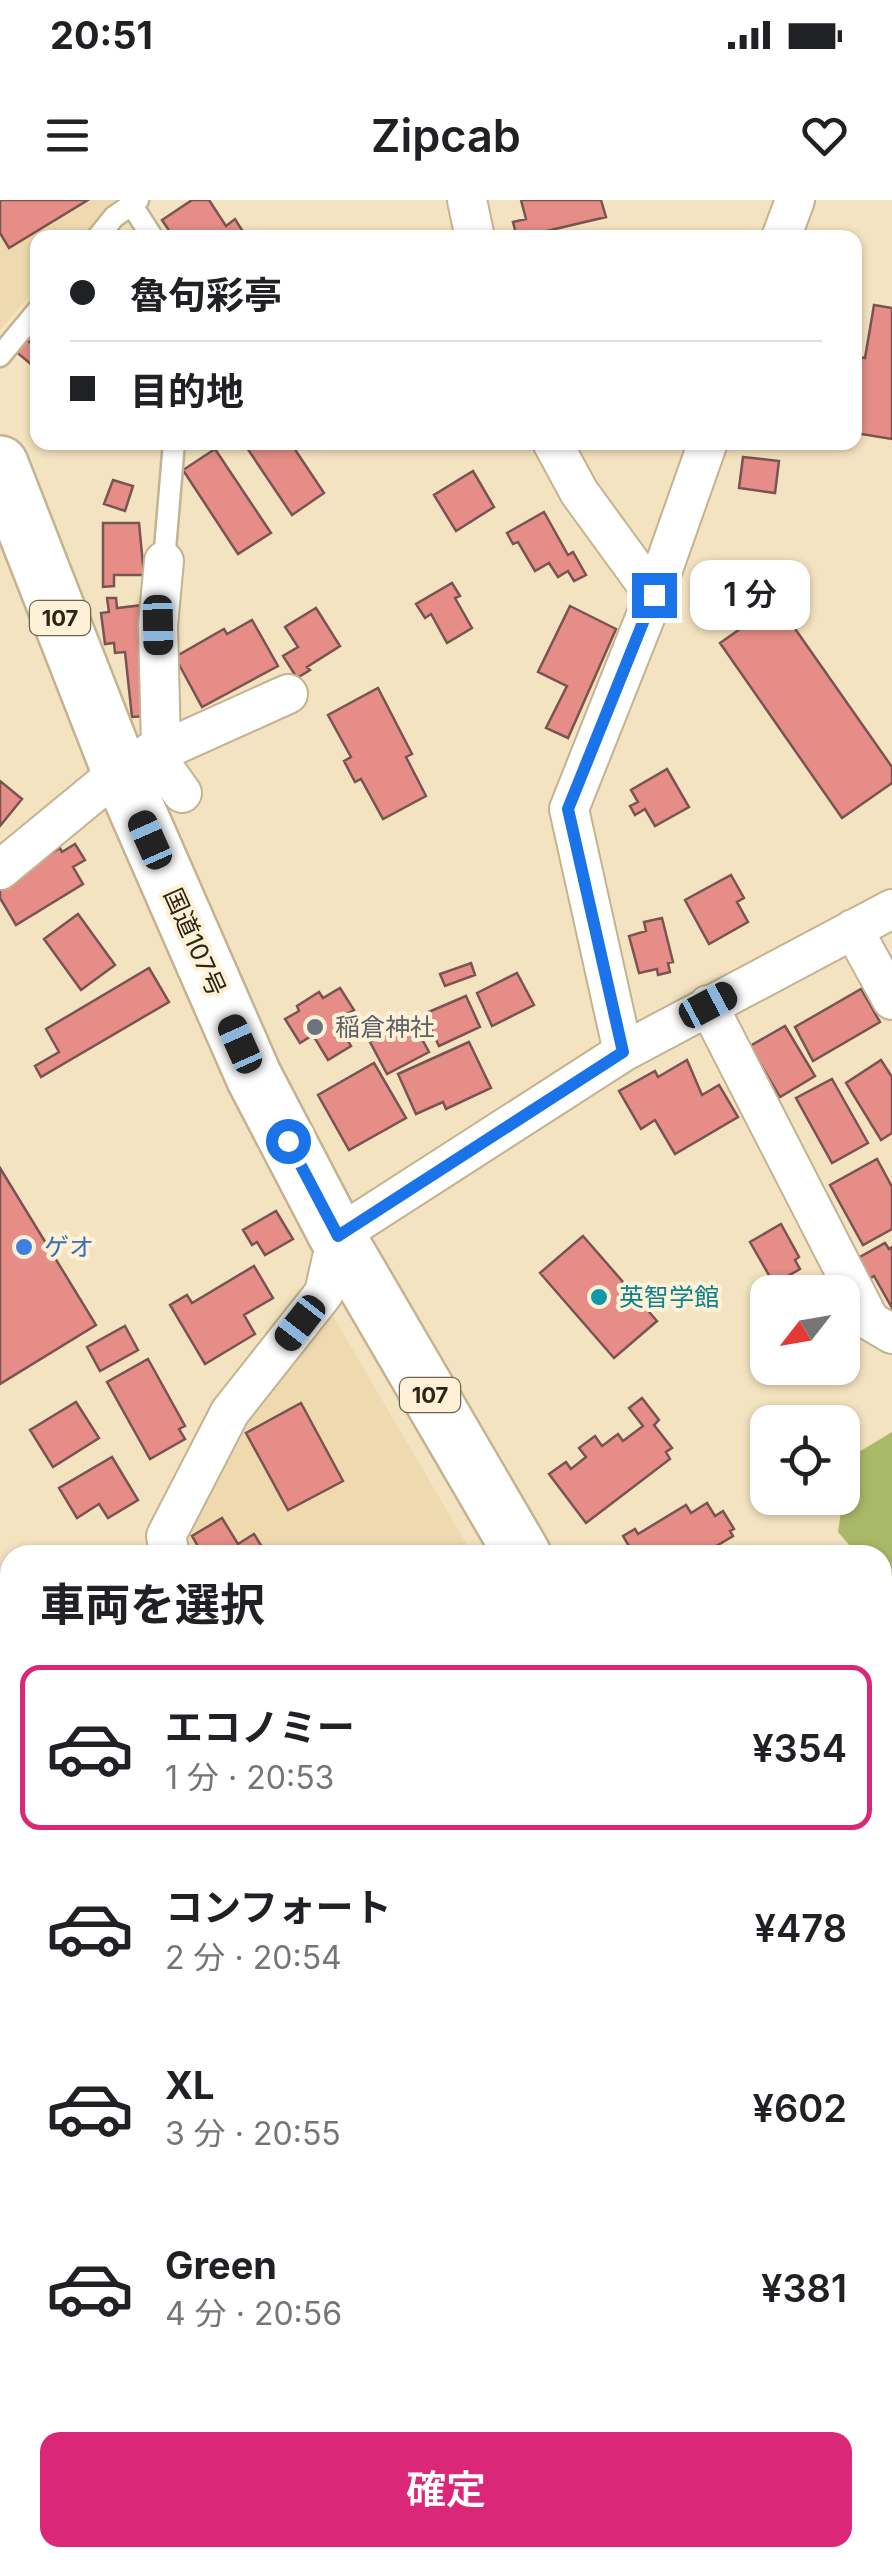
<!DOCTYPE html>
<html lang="ja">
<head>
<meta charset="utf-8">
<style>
  body { margin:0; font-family:Inter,"Noto Sans JP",sans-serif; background:#f6f6f6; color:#202124; height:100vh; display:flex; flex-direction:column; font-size:38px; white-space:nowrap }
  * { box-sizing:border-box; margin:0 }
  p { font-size:32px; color:#757577 }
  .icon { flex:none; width:55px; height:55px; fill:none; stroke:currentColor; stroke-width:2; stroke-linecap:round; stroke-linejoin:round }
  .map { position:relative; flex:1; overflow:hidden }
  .drawer { position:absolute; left:0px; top:1345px; width:892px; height:1022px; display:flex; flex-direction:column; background:#fff; border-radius:30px 30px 0 0; box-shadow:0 2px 8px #0004 }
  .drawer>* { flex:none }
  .guide { position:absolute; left:30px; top:30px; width:832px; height:220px; border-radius:20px; box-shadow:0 2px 8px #0004; display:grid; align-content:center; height:220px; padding:0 40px; background:#fff }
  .needle { width:65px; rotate:239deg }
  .tools { position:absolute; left:750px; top:1075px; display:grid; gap:20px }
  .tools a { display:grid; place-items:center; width:110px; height:110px; border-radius:20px; background:#fff; box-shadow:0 2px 8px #0004; font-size:50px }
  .end { position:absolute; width:45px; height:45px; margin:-22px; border:12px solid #1a73e8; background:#fff; box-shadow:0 0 0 5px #fff }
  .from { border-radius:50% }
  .bubble { position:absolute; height:70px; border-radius:20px; background:#fff; box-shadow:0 2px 8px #0004; font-size:32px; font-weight:600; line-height:70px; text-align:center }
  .car { position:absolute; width:30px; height:60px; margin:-30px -15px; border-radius:12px; box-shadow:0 0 8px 2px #0007; background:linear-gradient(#222 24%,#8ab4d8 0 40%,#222 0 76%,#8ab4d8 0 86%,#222 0) }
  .guide b { display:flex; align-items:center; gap:35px; height:95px; font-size:38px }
  .guide b+b { border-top:2px solid #e0e0e0 }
  .guide i { width:25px; height:25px; background:#202124 }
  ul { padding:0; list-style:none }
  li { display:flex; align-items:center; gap:30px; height:165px; margin:0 20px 15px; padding:0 20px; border:5px solid transparent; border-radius:20px }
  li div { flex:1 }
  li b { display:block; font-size:38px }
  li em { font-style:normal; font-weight:600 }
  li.current { border-color:#db2777 }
  li>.icon { width:90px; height:90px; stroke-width:1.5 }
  h2 { padding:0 40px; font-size:45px; line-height:120px }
  .primary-button { display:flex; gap:20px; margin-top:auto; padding:20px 40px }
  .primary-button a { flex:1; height:115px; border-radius:20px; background:#db2777; color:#fff; font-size:40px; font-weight:600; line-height:115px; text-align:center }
  .status { display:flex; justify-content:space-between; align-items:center; height:70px; padding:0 50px; background:#fff; direction:ltr }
  .status svg { height:28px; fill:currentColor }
  header { display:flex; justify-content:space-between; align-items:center; height:130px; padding:0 40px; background:#fff; font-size:45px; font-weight:600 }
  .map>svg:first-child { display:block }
</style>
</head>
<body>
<div class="status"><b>20:51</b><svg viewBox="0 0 49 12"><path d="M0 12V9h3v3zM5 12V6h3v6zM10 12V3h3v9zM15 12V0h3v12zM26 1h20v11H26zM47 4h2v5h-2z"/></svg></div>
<header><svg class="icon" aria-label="menu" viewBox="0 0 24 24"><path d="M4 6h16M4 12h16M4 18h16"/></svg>Zipcab<svg class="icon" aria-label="heart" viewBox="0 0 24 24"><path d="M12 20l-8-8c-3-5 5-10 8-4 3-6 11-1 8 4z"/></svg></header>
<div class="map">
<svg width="892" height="2366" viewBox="0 0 892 2366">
  <rect width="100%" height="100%" fill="#f4e3c0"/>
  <!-- built -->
  <path fill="#efdab0" d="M0,0h115l-33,37 -44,1 -1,49 -37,43z
    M333,1116l140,239h-287l-5,-20 55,-105z
    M892,1631v155l-10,-12 1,-138z"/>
  <!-- forest -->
  <path fill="#a9b967" d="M892,1232v161l-9,-11 -1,-27h-24l-20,-23 11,-74z
    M245,2358h542l9,8h-547z"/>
  <!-- building -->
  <path fill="#e58d86" stroke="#795451" stroke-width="2.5" d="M0,0h88l-79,48 -9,-15z
    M192,0h17l17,26 9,-7 12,19h-73l-12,-18z
    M521,0h80l5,17 -89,21 -4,-16 13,-3z
    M874,105l18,3v131l-37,-6v-77l10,2z
    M38,131v39l-24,-20 11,-12 4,4z
    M243,242h47l34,51 -32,22z
    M215,249l56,84 -33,21 -55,-84z
    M743,257l36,4 -4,32 -36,-5z
    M473,271l21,36 -38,24 -22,-36z
    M113,280l20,6 -8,25 -21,-7z
    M544,312l24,43 5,-3 13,23 -12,6 -6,-10 -10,6 -9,-14 -14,8 -17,-29 -5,2 -6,-11z
    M103,323h36l5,52h-30v11l-11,1z
    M452,383l8,13 -5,2 17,30 -25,15 -16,-29 -6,4 -9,-14z
    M107,398h9l1,10 26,-3 4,111 -15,1 -7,-65 -10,1 -1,-10 -9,1 -4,-31 8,-1z
    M777,403l115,164v16l-50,35 -122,-175z
    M570,406l46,23 -48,109 -22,-10 21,-42 -29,-14z
    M316,408l24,38 -33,21 3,3 -13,8 -14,-22 15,-9 -13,-20z
    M252,420l26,46 -76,41 -27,-50 49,-28 3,5z
    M378,488l34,66 -6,3 20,39 -43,23 -22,-40 -6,3 -11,-21 7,-4 -23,-42z
    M667,569l22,38 -34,19 -10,-17 -10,6 -5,-9 8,-4 -7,-12z
    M0,581l22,18 -22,27z
    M75,644l10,16 -12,7 10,17 -67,41 -16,-27v-13l60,-37 2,4z
    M731,675l13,23 -7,4 11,20 -39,22 -24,-44z
    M78,714l37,51 -34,25 -37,-51z
    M662,718l11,44 -5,1 2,9 -12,3 -1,-6 -18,4 -10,-37 17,-5 -2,-9z
    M471,763l4,12 -30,11 -5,-12z
    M149,768l20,34 -128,75 -6,-11 24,-14 -13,-23z
    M517,773l17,32 -42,21 -15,-33z
    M340,788l14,22 -18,10 15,26 -23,14 -15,-25 -13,8 -15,-24 14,-8 -2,-5 22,-14 4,6z
    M861,789l19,33 -67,39 -18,-34z
    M466,796l14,31 -41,19 -15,-32z
    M411,819l18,33 -42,22 -17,-32z
    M785,826l30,50 -35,21 -30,-51z
    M469,842l22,46 -45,21 -3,-7 -27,12 -18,-40z
    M687,860l15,35 17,-10 19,32 -63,37 -20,-34 -14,9 -22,-38 36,-20 3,6z
    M881,860l11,17v56l-11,7 -35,-57z
    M374,863l32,55 -57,32 -31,-55z
    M832,879l36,64 -36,20 -36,-65z
    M877,959l15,28v42l-29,16 -33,-60z
    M0,968l96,157 -96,59z
    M276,1011l17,28 -28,16 -8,-13 -5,3 -9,-15z
    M781,1024l18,33 -4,3 5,9 -26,15 -24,-42z
    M583,1036l74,85 -43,37 -74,-85z
    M885,1043l4,6 3,-2v61l-18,-32 -5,3 -11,-21z
    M254,1066l19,32 -29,17 11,19 -50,30 -35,-59 17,-10 5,8z
    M125,1126l13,24 -38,21 -13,-24z
    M148,1159l37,67 -6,3 6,10 -35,20 -43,-77z
    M642,1198l17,22 -5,5 18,23 -6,4 4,7 -84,64 -37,-49 17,-12 5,7 15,-12 -7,-9 16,-12 7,10 16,-12 5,7 20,-15 -14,-18z
    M76,1202l23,36 -46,29 -23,-37z
    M301,1203l42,78 -55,29 -42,-77z
    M112,1257l26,43 -30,18 -9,-14 -22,14 -18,-30z
    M707,1303l8,13 8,-5 11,18 -4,2 3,5 -25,15 2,4h-76l-11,-19 12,-7 3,5 48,-29 5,8z
    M222,1318l16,26 16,-10 13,21h-64l-11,-19z
    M892,1496v124l-10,5v-123z
    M10,1506l-2,58h-8v-57z
    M10,1617v55l-9,1 -1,-55z
    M892,1963v45l-5,1 -5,-17v-26z
    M0,2145l10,1v47l-10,-2z
    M892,2190v45l-6,-5 -4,3v-34z
    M892,2302v45l-10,9v-46z"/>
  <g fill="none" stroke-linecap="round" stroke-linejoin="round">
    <!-- service casing -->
    <g stroke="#c3b391" stroke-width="25">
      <path id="service" d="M131,4l22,34
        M97,38l17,-21 24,-17
        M0,156l38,-46
        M164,361l10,-119
        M0,1585l10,-1"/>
    </g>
    <!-- minor casing -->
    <g stroke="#c3b391" stroke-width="42">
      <path id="minor" d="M467,0l8,38
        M781,38l14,-38
        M552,242l27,50 75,103
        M161,546l14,-1 113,-51
        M152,551l30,42
        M0,670l120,-99 41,-25 -3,-121 6,-64
        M853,729l39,71
        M708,805l162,316 22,13
        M623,852l-54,-243 85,-214 54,-153
        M170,1355l-4,-19 64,-124 94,-119 13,-57 286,-184 269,-143
        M882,2032h10
        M0,2063l10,-1"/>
    </g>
    <!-- trunk casing -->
    <g stroke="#c3b391" stroke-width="60">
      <path id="trunk" d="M0,264l120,307 134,306 83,159 186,319
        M882,1850l10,12"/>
    </g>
    <!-- service -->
    <use href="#service" stroke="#fff" stroke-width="20"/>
    <!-- minor -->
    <use href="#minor" stroke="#fff" stroke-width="38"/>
    <!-- trunk -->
    <use href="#trunk" stroke="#fff" stroke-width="55"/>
  </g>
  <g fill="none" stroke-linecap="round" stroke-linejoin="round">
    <!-- route -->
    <path stroke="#1a73e8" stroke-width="12" d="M288,941l50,95 285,-184 -55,-243 86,-214"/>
  </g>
  <!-- markers -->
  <circle fill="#6b7280" stroke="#fff1d5" stroke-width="4" cx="315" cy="827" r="10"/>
  <circle fill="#3f7fe0" stroke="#fff1d5" stroke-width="4" cx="24" cy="1047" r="10"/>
  <circle fill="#0f9aa8" stroke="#fff1d5" stroke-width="4" cx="599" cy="1097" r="10"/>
  <g text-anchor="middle" stroke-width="8" stroke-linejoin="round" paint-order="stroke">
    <!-- shield labels -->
    <g fill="#fff1d5" stroke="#6b6251" stroke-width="2.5">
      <rect x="30" y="401" width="60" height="34" rx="8"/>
      <rect x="400" y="1178" width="60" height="34" rx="8"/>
    </g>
    <g font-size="22" font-weight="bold" fill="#2b2518">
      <text x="60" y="426">107</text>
      <text x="430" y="1203">107</text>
    </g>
    <!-- street labels -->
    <g font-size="25" fill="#2b2518" stroke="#fff1d5">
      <text transform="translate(195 742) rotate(66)" y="9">国道107号</text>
    </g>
    <!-- worship labels -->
    <g font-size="25" fill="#5b616d" stroke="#fff1d5" text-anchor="start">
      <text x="335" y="836">稲倉神社</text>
    </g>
    <!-- shop labels -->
    <g font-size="25" fill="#366cbe" stroke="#fff1d5" text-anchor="start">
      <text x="44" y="1056">ゲオ</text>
    </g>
    <!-- culture labels -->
    <g font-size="25" fill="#0d838f" stroke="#fff1d5" text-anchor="start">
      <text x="619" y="1106">英智学館</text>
    </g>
  </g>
</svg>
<div class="tools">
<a><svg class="needle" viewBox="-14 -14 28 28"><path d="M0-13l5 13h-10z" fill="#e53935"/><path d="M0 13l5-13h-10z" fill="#757577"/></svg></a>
<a><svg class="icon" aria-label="locate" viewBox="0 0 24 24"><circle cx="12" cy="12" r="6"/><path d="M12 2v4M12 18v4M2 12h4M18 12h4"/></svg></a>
</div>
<i class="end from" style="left:288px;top:941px"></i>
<i class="end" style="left:654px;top:395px"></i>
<div class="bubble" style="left:690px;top:360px;width:120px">1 分</div>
<i class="car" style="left:158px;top:425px;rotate:179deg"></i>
<i class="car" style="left:150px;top:640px;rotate:336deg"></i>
<i class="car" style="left:708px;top:805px;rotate:62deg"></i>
<i class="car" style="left:240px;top:844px;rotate:336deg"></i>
<i class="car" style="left:300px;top:1123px;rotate:218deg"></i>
<div class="guide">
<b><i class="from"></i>魯句彩亭</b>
<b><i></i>目的地</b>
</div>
<section class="drawer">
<h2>車両を選択</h2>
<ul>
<li class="current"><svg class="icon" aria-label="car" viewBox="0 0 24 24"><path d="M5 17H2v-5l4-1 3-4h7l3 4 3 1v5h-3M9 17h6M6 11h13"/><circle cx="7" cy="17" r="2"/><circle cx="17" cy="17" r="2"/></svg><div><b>エコノミー</b><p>1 分 · 20:53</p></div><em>¥354</em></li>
<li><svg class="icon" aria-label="car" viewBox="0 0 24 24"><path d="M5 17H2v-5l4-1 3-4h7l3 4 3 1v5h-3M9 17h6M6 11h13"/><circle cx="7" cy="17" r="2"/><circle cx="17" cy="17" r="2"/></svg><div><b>コンフォート</b><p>2 分 · 20:54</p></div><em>¥478</em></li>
<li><svg class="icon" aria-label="car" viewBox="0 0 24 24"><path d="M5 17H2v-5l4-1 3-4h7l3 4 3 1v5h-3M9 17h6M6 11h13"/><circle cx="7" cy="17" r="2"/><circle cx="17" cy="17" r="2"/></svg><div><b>XL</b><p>3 分 · 20:55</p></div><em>¥602</em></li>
<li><svg class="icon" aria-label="car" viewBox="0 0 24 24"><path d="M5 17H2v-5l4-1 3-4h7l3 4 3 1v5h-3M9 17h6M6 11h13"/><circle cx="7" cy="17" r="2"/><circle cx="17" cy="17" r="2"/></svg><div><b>Green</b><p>4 分 · 20:56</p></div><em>¥381</em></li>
</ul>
<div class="primary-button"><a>確定</a></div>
</section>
</div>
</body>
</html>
